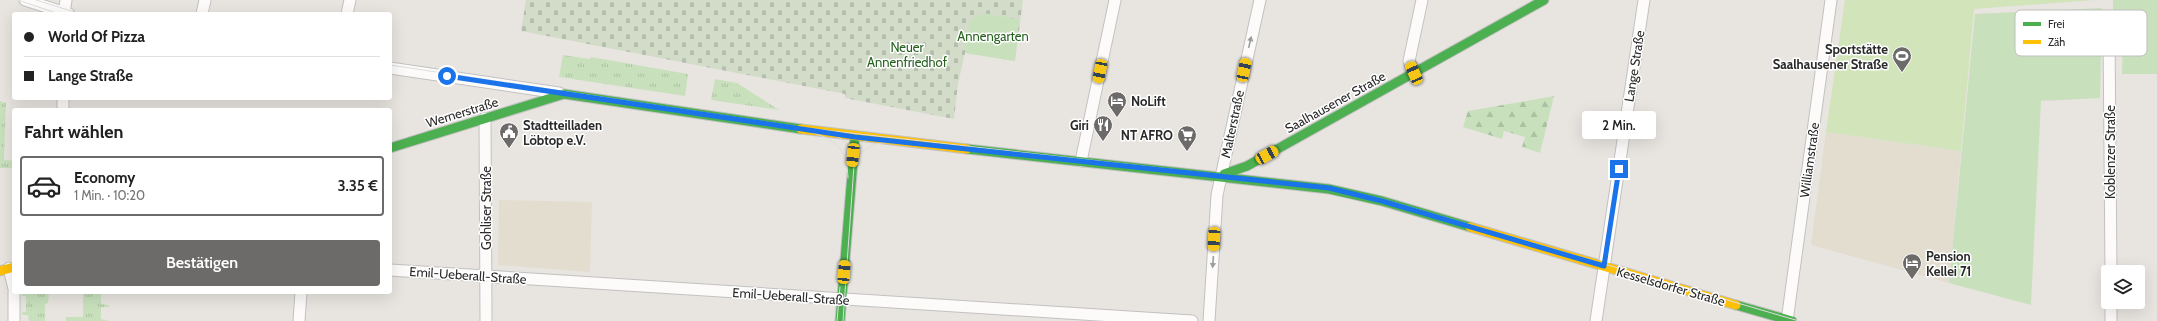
<!DOCTYPE html>
<html lang="de">
<head>
<meta charset="utf-8">
<style>
  body { margin:0; font-family:Cabin,sans-serif; background:#f6f6f6; color:#222; height:100vh; display:flex; flex-direction:column; font-size:15px; white-space:nowrap }
  * { box-sizing:border-box; margin:0 }
  p { font-size:13px; color:#767676 }
  .icon { flex:none; width:22px; height:22px; fill:none; stroke:currentColor; stroke-width:2; stroke-linecap:round; stroke-linejoin:round }
  .map { position:relative; flex:1; overflow:hidden }
  .details { position:absolute; left:12px; top:108px; width:380px; height:186px; display:flex; flex-direction:column; background:#fff; border-radius:4px; box-shadow:0 4px 16px #0002 }
  .details>* { flex:none }
  .top-card { position:absolute; left:12px; top:12px; width:380px; height:88px; border-radius:4px; box-shadow:0 4px 16px #0002; display:grid; align-content:center; height:88px; padding:0 12px; background:#fff }
  .controls { position:absolute; left:2101px; top:265px; display:grid; gap:8px }
  .controls a { display:grid; place-items:center; width:44px; height:44px; border-radius:4px; background:#fff; box-shadow:0 4px 16px #0002; font-size:20px }
  .end { position:absolute; width:18px; height:18px; margin:-9px; border:5px solid #1a73e8; background:#fff; box-shadow:0 0 0 2px #fff }
  .from { border-radius:50% }
  .bubble { position:absolute; height:28px; border-radius:4px; background:#fff; box-shadow:0 4px 16px #0002; font-size:13px; font-weight:600; line-height:28px; text-align:center }
  .car { position:absolute; width:12px; height:24px; margin:-12px -6px; border-radius:5px; box-shadow:0 0 3px 1px #0007; background:linear-gradient(#f5c518 24%,#345 0 40%,#f5c518 0 76%,#345 0 86%,#f5c518 0) }
  .top-card b { display:flex; align-items:center; gap:14px; height:38px; font-size:15px }
  .top-card b+b { border-top:1px solid #e0e0e0 }
  .top-card i { width:10px; height:10px; background:#222 }
  ul { padding:0; list-style:none }
  li { display:flex; align-items:center; gap:12px; height:60px; margin:0 8px 6px; padding:0 4px; border:2px solid transparent; border-radius:4px }
  li div { flex:1 }
  li b { display:block; font-size:15px }
  li em { font-style:normal; font-weight:600 }
  li.current { border-color:#6c6b6a }
  li>.icon { width:36px; height:36px; stroke-width:1.5 }
  h2 { padding:0 12px; font-size:18px; line-height:48px }
  .cta { display:flex; gap:8px; margin-top:auto; padding:8px 12px }
  .cta a { flex:1; height:46px; border-radius:4px; background:#6c6b6a; color:#fff; font-size:16px; font-weight:600; line-height:46px; text-align:center }
  .map>svg:first-child { display:block }
</style>
</head>
<body>
<div class="map">
<svg width="2157" height="321" viewBox="0 0 2157 321">
  <defs>
    <pattern id="grass-tufts" width="24" height="20" patternUnits="userSpaceOnUse"><rect width="24" height="20" fill="#c8e1bc"/><path d="M3 7l-1-3M5 7V3M7 7l1-3M15 17l-1-3M17 17v-4M19 17l1-3" fill="none" stroke="#acc1a2"/></pattern>
    <pattern id="forest-firs" width="22" height="20" patternUnits="userSpaceOnUse"><rect width="22" height="20" fill="#c8e1bc"/><path d="M5 1l3.5 6h-7zM16 11l3.5 6h-7z" fill="#acc1a2"/></pattern>
    <pattern id="cemetery-stones" width="16" height="16" patternUnits="userSpaceOnUse"><rect width="16" height="16" fill="#d3dcc9"/><path d="M2 7V4a2 2 0 0 1 4 0v3zM10 15v-3a2 2 0 0 1 4 0v3z" fill="#b5bdad"/></pattern>
  </defs>
  <rect width="100%" height="100%" fill="#e8e5e0"/>
  <!-- education -->
  <path fill="#e2ddcf" d="M1826,132l135,19 -12,132 -138,-38z
    M499,200l93,2 -2,70 -92,-7z"/>
  <!-- grass -->
  <path fill="url(#grass-tufts)" d="M563,55l27,4 1,-2 97,17 -3,22 -126,-19z
    M715,79l22,4 42,27 -68,-10z
    M0,101l6,2 -2,57 10,1v7h-14z
    M83,292h26h-8v12l8,1v2h-8v12l8,2h-43v-4h17z
    M22,293h24l3,2 -1,8 -3,1v17h-16l-1,-6h-6v-3h4v-16h-4z"/>
  <!-- forest -->
  <path fill="url(#forest-firs)" d="M1554,96l-14,57 -18,-6 3,-10 -21,-6 -2,8 -39,-12 5,-16z"/>
  <!-- cemetery -->
  <path fill="url(#cemetery-stones)" d="M526,0h497l-8,61 -50,-8 -7,31 -4,35 -109,-21v-4l-324,-63z"/>
  <!-- garden -->
  <path fill="#c8e1bc" d="M2113,0h44v74h-35l1,-42h-10z
    M2102,8l-2,90 -59,3 -10,204 -82,-22 26,-269z
    M984,13l35,7 -4,41 -50,-8 5,-32z"/>
  <!-- pitch -->
  <path fill="#d1e4ba" d="M1845,0h250l-121,9 -13,142 -135,-19z"/>
  <g fill="none" stroke-linecap="round" stroke-linejoin="round">
    <!-- street casing -->
    <g stroke="#c2c1c1" stroke-width="13">
      <path id="street" d="M25,0l44,14
        M64,14l2,-14
        M202,14l3,-14
        M347,14l3,-14
        M2109,33l2,239
        M390,68l169,25
        M1414,73l-5,-12 13,-61
        M63,110v-12
        M485,118l1,203
        M1081,161l34,-161
        M9,268l5,21
        M390,270l802,51
        M2111,302v19
        M14,321v-29
        M299,321l2,-29
        M1209,321l8,-126 43,-195
        M1596,321l48,-321
        M1787,321l44,-321"/>
    </g>
    <!-- fast casing -->
    <g stroke="#c2c1c1" stroke-width="11">
      <path id="fast" d="M390,148l174,-54 237,35
        M967,149l362,40 53,12 88,26
        M1224,174l23,-8 297,-166
        M1736,305l56,16
        M840,321l15,-184"/>
    </g>
    <!-- slow casing -->
    <g stroke="#c2c1c1" stroke-width="11">
      <path id="slow" d="M801,129l166,20
        M1470,227l266,78
        M0,271l14,-4"/>
    </g>
    <!-- street -->
    <use href="#street" stroke="#fcfbfa" stroke-width="11"/>
    <!-- fast -->
    <use href="#fast" stroke="#4caf50" stroke-width="9"/>
    <!-- slow -->
    <use href="#slow" stroke="#ffc107" stroke-width="9"/>
    <!-- tram -->
    <path stroke="#deddde" stroke-width="1" d="M18,0l35,12
      M36,0l45,14
      M390,65l416,63 523,59 53,12 417,122
      M813,133c26,7 34,19 35,45
      M832,134c15,6 20,15 22,31l-11,156
      M852,158l7,-14 15,-7
      M855,167c4,-20 21,-26 39,-24
      M837,321l3,-34"/>
  </g>
  <!-- one-way arrows -->
  <defs><path id="oneway-solid" d="M-6-.8H1V-3.2L6.5 0L1 3.2V.8H-6Z"/></defs>
  <g fill="#9e9d9c">
    <use href="#oneway-solid" transform="translate(1250 42) rotate(-77)"/>
    <use href="#oneway-solid" transform="translate(1213 262) rotate(94)"/>
  </g>
  <g fill="none" stroke-linecap="round" stroke-linejoin="round">
    <!-- route -->
    <path stroke="#1a73e8" stroke-width="5" d="M447,76l408,61 474,51 53,13 222,65 15,-97"/>
  </g>
  <!-- icons -->
  <defs>
    <g id="stadium-pin" transform="scale(1)"><path d="M0 17L-7.5 6A9.5 9.5 0 1 1 7.5 6Z" fill="#6c6b6a" stroke="#fff"/><path d="M0-5a6.5 5 0 1 0 0 10a6.5 5 0 1 0 0-10ZM-3.5-1.8h7v3.6h-7Z" fill="#fff"/></g>
    <g id="hotel-pin" transform="scale(1)"><path d="M0 17L-7.5 6A9.5 9.5 0 1 1 7.5 6Z" fill="#6c6b6a" stroke="#fff"/><path d="M-6-4.5h1.5V1H6V5H4.5V3h-9V5H-6ZM-4 0a1.8 1.8 0 1 1 3.6 0ZM.5 0V-2.5h3Q6-2.5 6 0Z" fill="#fff"/></g>
    <g id="restaurant-pin" transform="scale(1)"><path d="M0 17L-7.5 6A9.5 9.5 0 1 1 7.5 6Z" fill="#6c6b6a" stroke="#fff"/><path d="M-5-6h1v4h1v-4h1v4h1v-4h1v5L-1.5 .5V6h-2V.5L-5-1ZM5-6V6H3V1.5H1.5Q1.5-4 5-6Z" fill="#fff"/></g>
    <g id="civic-pin" transform="scale(1)"><path d="M0 17L-7.5 6A9.5 9.5 0 1 1 7.5 6Z" fill="#6c6b6a" stroke="#fff"/><path d="M-.6-6.5H3V-4.5H.6V-3L4-1V1h2V6H-6V1h2V-1L-.6-3ZM-1.2 2.5V6h2.4V2.5Z" fill="#fff"/></g>
    <g id="supermarket-pin" transform="scale(1)"><path d="M0 17L-7.5 6A9.5 9.5 0 1 1 7.5 6Z" fill="#6c6b6a" stroke="#fff"/><path d="M-6-5.5h2.5l.6 2H6L4.5 2H-2.5L-4.4-4H-6ZM-1.5 3.2a1.3 1.3 0 1 0 .1 0ZM3 3.2a1.3 1.3 0 1 0 .1 0Z" fill="#fff"/></g>
  </defs>
  <g fill-rule="evenodd">
    <use href="#stadium-pin" x="1902" y="56"/>
    <use href="#hotel-pin" x="1117" y="101"/>
    <use href="#restaurant-pin" x="1103" y="125"/>
    <use href="#civic-pin" x="509" y="132"/>
    <use href="#supermarket-pin" x="1187" y="135"/>
    <use href="#hotel-pin" x="1912" y="263"/>
  </g>
  <g text-anchor="middle" stroke-width="3" stroke-linejoin="round" paint-order="stroke">
    <!-- park labels -->
    <g font-size="13" fill="#276220" stroke="#fff">
      <text x="993" y="41">Annengarten</text>
      <text x="907" y="52">Neuer<tspan x="907" dy="15">Annenfriedhof</tspan></text>
    </g>
    <!-- poi labels -->
    <g font-size="13" font-weight="bold" fill="#2a2a2a" stroke="#fff" text-anchor="end">
      <text x="1888" y="54">Sportstätte<tspan x="1888" dy="15">Saalhausener Straße</tspan></text>
      <text x="1131" y="106" text-anchor="start">NoLift</text>
      <text x="523" y="130" text-anchor="start">Stadtteilladen<tspan x="523" dy="15">Löbtop e.V.</tspan></text>
      <text x="1089" y="130">Giri</text>
      <text x="1173" y="140">NT AFRO</text>
      <text x="1926" y="261" text-anchor="start">Pension<tspan x="1926" dy="15">Kellei 71</tspan></text>
    </g>
    <!-- street labels -->
    <g font-size="13" fill="#2a2a2a" stroke="#fff">
      <text transform="translate(1634 66) rotate(-81)" y="5">Lange Straße</text>
      <text transform="translate(1335 102) rotate(-29)" y="5">Saalhausener Straße</text>
      <text transform="translate(462 112) rotate(-17)" y="5">Wernerstraße</text>
      <text transform="translate(1232 124) rotate(-78)" y="5">Malterstraße</text>
      <text transform="translate(2110 152) rotate(-90)" y="5">Koblenzer Straße</text>
      <text transform="translate(1809 160) rotate(-82)" y="5">Williamstraße</text>
      <text transform="translate(486 208) rotate(-90)" y="5">Gohliser Straße</text>
      <text transform="translate(468 275) rotate(4)" y="5">Emil-Ueberall-Straße</text>
      <text transform="translate(1671 286) rotate(16)" y="5">Kesselsdorfer Straße</text>
      <text transform="translate(791 296) rotate(4)" y="5">Emil-Ueberall-Straße</text>
    </g>
  </g>
  <!-- legend -->
  <rect x="2015" y="10" width="132" height="46" rx="6" fill="#fff" stroke="#bfbfbf" stroke-width="1"/>
  <rect x="2023" y="22" width="18" height="4" fill="#4caf50"/>
  <rect x="2023" y="40" width="18" height="4" fill="#ffc107"/>
  <g font-size="11" fill="#2a2a2a">
    <text x="2048" y="28">Frei</text>
    <text x="2048" y="46">Zäh</text>
  </g>
</svg>
<div class="controls">
<a><svg class="icon" aria-label="layers" viewBox="0 0 24 24"><path d="M12 4l9 5-9 5-9-5zM3 14l9 5 9-5"/></svg></a>
</div>
<i class="end from" style="left:447px;top:76px"></i>
<i class="end" style="left:1619px;top:169px"></i>
<div class="bubble" style="left:1582px;top:111px;width:74px">2 Min.</div>
<i class="car" style="left:1244px;top:70px;rotate:12deg"></i>
<i class="car" style="left:1100px;top:71px;rotate:191deg"></i>
<i class="car" style="left:1414px;top:73px;rotate:336deg"></i>
<i class="car" style="left:853px;top:155px;rotate:186deg"></i>
<i class="car" style="left:1267px;top:155px;rotate:61deg"></i>
<i class="car" style="left:1214px;top:239px;rotate:183deg"></i>
<i class="car" style="left:844px;top:272px;rotate:5deg"></i>
<div class="top-card">
<b><i class="from"></i>World Of Pizza</b>
<b><i></i>Lange Straße</b>
</div>
<section class="details">
<h2>Fahrt wählen</h2>
<ul>
<li class="current"><svg class="icon" aria-label="car" viewBox="0 0 24 24"><path d="M5 17H2v-5l4-1 3-4h7l3 4 3 1v5h-3M9 17h6M6 11h13"/><circle cx="7" cy="17" r="2"/><circle cx="17" cy="17" r="2"/></svg><div><b>Economy</b><p>1 Min. · 10:20</p></div><em>3.35 €</em></li>
</ul>
<div class="cta"><a>Bestätigen</a></div>
</section>
</div>
</body>
</html>
